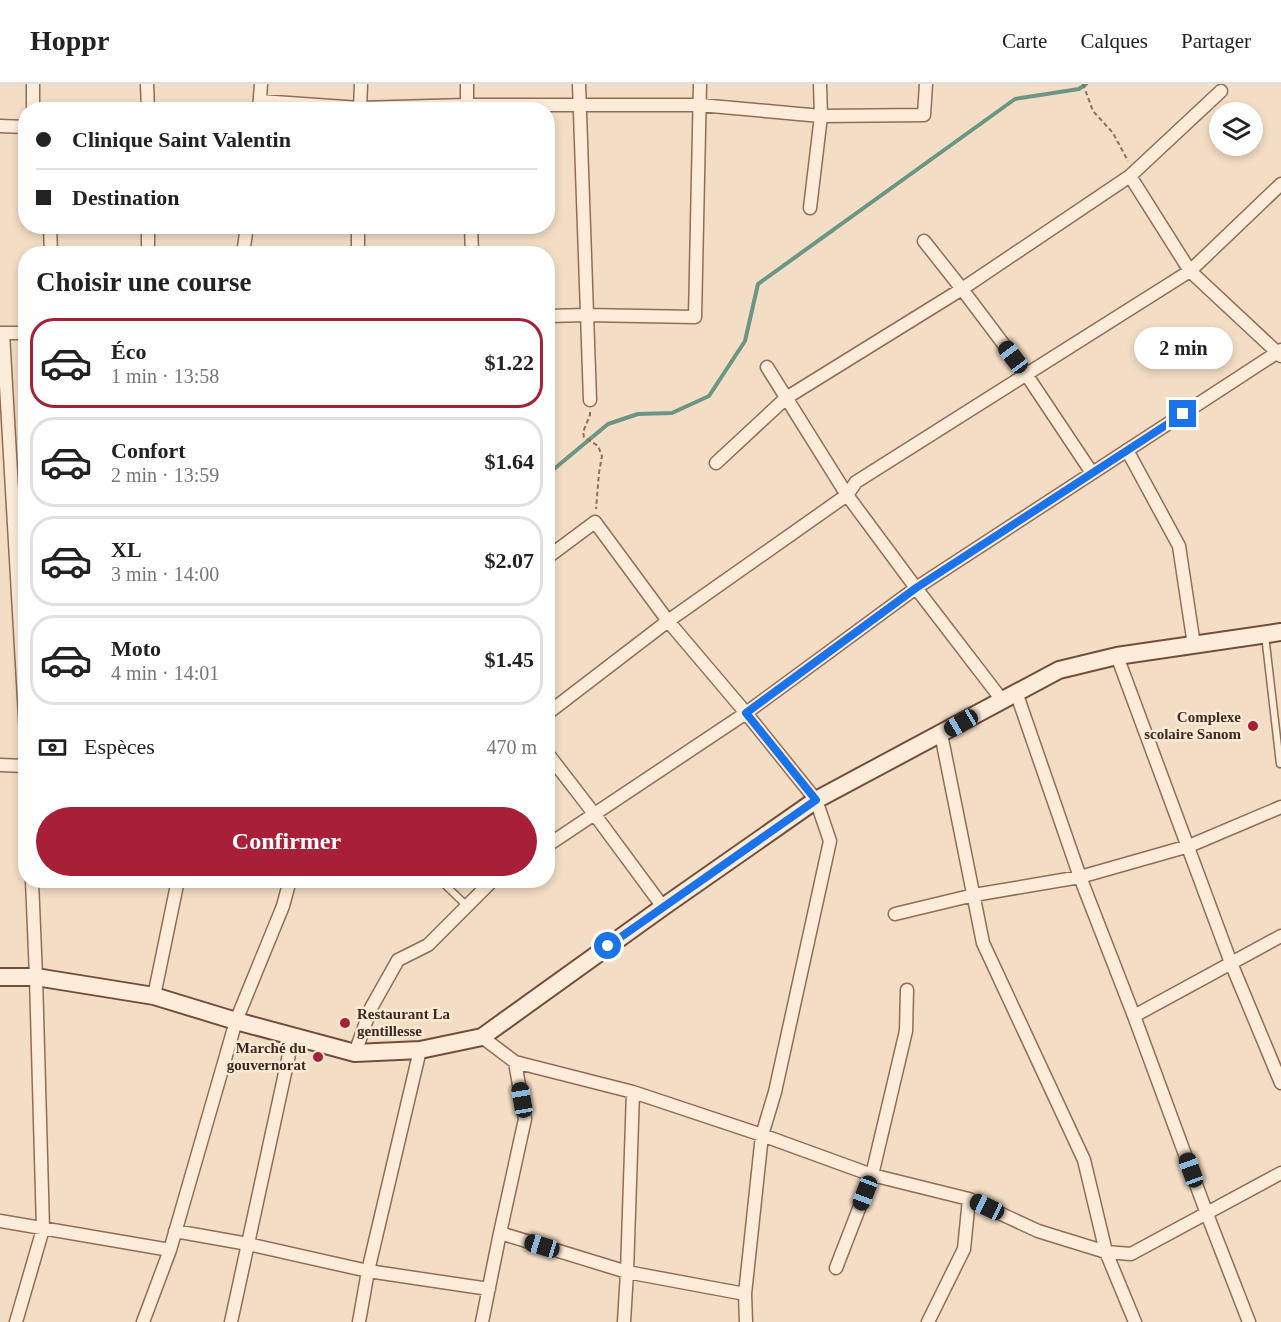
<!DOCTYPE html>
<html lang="fr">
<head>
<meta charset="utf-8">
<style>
  body { margin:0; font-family:Georgia,serif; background:#f6f6f6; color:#222; height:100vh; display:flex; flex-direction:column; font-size:22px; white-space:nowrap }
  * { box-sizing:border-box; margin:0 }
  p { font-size:20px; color:#767676 }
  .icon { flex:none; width:33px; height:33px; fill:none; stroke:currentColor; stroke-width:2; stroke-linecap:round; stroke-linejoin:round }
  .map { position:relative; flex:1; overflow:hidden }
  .panel { position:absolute; left:18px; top:162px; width:537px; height:642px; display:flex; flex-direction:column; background:#fff; border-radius:24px; box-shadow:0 3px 9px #0003 }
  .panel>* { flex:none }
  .hud { position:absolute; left:18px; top:18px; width:537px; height:132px; border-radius:24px; box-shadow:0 3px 9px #0003; display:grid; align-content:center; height:132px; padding:0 18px; background:#fff }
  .tools { position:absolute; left:1209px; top:18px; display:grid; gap:12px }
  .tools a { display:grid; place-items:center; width:54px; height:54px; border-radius:50%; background:#fff; box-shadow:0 3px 9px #0003; font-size:30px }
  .end { position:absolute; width:27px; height:27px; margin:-14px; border:8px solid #1a73e8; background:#fff; box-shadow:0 0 0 3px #fff }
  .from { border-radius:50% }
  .bubble { position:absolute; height:42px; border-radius:21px; background:#fff; box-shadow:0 3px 9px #0003; font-size:20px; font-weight:700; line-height:42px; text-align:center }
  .car { position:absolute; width:18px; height:36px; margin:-18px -9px; border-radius:8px; box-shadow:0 0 4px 2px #0007; background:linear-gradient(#222 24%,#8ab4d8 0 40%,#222 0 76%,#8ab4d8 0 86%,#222 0) }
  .hud b { display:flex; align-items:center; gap:21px; height:57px; font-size:22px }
  .hud b+b { border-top:2px solid #e0e0e0 }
  .hud i { width:15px; height:15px; background:#222 }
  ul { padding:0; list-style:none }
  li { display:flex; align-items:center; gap:18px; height:90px; margin:0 12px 9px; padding:0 6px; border:3px solid #e0e0e0; border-radius:24px }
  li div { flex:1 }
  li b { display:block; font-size:22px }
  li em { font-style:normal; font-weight:700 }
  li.current { border-color:#a82038 }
  li>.icon { width:54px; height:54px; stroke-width:1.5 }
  h2 { padding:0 18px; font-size:27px; line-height:72px }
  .pay { display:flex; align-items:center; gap:15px; height:66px; padding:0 18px; font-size:22px }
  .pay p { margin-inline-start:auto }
  .action { display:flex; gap:12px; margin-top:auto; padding:12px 18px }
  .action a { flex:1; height:69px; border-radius:36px; background:#a82038; color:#fff; font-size:24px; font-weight:700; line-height:69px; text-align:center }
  header { display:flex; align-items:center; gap:36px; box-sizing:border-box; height:84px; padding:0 30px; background:#fff; border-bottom:2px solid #e0e0e0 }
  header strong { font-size:28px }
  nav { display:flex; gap:33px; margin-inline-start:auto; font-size:21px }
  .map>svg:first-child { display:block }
</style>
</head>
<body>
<header>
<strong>Hoppr</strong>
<nav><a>Carte</a><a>Calques</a><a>Partager</a></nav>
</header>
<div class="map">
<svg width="1281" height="1238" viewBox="0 0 1281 1238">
  <rect width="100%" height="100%" fill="#f3ddc5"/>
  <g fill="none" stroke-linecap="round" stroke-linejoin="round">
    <!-- stream -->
    <path stroke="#6c9684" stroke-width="4" d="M548,390l60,-50 30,-10 34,-1 37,-17 36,-55 13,-57 257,-185 64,-10 7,-5"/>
    <!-- lane casing -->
    <g stroke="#916d58" stroke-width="9">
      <path id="lane" d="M1265,551l15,129
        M440,796l27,26"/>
    </g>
    <!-- street casing -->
    <g stroke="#916d58" stroke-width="15">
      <path id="street" d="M147,0l1,26
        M579,0l11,316
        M260,17l100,7 106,-3h234l121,11 103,-1 2,-31
        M33,26v-26
        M259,26l2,-26
        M360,26l1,-26
        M467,26v-26
        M0,42l26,1
        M1130,92l60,95 91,85
        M810,124l11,-92 -1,-32
        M50,142l1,28
        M471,142l1,28
        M924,157l38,48 64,85 66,99
        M148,170v-28
        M243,170l4,-28
        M358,170v-28
        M548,232l38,-1 109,2 5,-233
        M0,249h26
        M3,249l23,401
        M767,283l80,128 69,93 86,112
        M1127,366l52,96 15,99
        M716,379l70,-65 176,-109 168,-113 91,-85
        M548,473l47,-35 73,99 78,92 70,87 14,41 -55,251 -13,43 -17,159 1,28
        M1117,572l114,307 50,120
        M1016,608l64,185 54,139 73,198 42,108
        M548,629l120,-92 179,-126 9,-13 334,-211 91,-87
        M941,650l42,209 101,217 22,92 29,70
        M548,670l47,61 68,92
        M0,681l26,1
        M548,761l198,-132 170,-125 365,-238
        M895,830l79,-19 106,-18 109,-31 92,-39
        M154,912l24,-116
        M1134,932l147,-80
        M482,953l33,25 118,30 129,43 110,40 97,24 69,32 68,21 25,2 150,-81
        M355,969l16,-45 27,-48 30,-15 65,-65
        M0,1137l170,29
        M175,1147l73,13 120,27 121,18
        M500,1149l127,39 118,22
        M836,1184l36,-93 34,-144 1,-41
        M16,1238l27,-93 -7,-252 -4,-97
        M143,1238l27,-72 66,-229 47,-115 7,-26
        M231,1238l62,-286
        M359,1238l9,-51 52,-221
        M482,1238l18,-89 25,-114 -10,-57
        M624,1238l3,-50 6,-180
        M928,1238l36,-73 5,-50"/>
    </g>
    <!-- secondary casing -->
    <g stroke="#734d3b" stroke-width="20">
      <path id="secondary" d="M0,893h36l118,19 82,25 119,32 65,-3 62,-13 181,-130 153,-107 243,-130 58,-14 164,-24"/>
    </g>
    <!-- path -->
    <path stroke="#916d58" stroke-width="2" stroke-dasharray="4.5 3" stroke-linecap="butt" d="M1083,0l10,27 20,22 15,28
      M590,328v3l-7,17 1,5 14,9 4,10 -3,17 -3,36"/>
    <!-- lane -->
    <use href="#lane" stroke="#fdecd9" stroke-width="6"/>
    <!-- street -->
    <use href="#street" stroke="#fdecd9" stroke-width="12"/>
    <!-- secondary -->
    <use href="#secondary" stroke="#fdecd9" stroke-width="16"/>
  </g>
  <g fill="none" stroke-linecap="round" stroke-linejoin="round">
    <!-- route -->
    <path stroke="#1a73e8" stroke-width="8" d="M608,862l208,-146 -70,-87 170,-125 267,-174"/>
  </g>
  <!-- markers -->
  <g fill="#a82038" stroke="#fae9d5" stroke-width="2">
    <circle cx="1253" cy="642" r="6"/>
    <circle cx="345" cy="939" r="6"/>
    <circle cx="318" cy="973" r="6"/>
  </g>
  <g text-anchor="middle" stroke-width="5" stroke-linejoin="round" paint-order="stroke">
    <!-- poi labels -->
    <g font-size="15" font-weight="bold" fill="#3f281d" stroke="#fae9d5" text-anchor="end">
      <text x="1241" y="638">Complexe<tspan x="1241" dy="17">scolaire Sanom</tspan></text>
      <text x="357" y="935" text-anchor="start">Restaurant La<tspan x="357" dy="17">gentillesse</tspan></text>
      <text x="306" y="969">Marché du<tspan x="306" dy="17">gouvernorat</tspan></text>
    </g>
  </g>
</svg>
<div class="tools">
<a><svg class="icon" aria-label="layers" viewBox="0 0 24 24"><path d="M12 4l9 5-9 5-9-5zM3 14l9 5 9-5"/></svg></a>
</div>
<i class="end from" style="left:608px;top:862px"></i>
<i class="end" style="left:1183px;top:330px"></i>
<div class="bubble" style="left:1134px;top:243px;width:99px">2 min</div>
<i class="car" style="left:1013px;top:273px;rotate:323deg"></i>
<i class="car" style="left:961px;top:639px;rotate:240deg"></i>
<i class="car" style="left:522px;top:1016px;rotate:350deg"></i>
<i class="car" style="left:1191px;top:1086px;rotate:340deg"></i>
<i class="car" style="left:865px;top:1109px;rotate:201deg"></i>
<i class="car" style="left:987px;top:1123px;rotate:295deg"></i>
<i class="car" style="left:542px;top:1162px;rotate:287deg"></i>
<div class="hud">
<b><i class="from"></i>Clinique Saint Valentin</b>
<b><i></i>Destination</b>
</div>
<section class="panel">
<h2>Choisir une course</h2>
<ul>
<li class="current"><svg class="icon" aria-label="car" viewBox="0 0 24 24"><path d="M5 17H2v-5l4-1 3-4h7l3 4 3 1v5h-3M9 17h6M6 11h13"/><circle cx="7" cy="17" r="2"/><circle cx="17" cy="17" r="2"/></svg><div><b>Éco</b><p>1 min · 13:58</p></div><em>$1.22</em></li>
<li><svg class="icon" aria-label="car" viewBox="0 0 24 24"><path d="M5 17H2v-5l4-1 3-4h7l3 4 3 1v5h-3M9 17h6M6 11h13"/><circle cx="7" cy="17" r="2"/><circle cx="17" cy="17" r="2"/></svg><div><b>Confort</b><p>2 min · 13:59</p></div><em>$1.64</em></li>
<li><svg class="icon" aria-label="car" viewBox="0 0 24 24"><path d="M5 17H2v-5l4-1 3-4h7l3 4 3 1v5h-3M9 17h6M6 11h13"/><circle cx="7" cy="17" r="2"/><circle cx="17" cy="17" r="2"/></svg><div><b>XL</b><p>3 min · 14:00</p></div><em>$2.07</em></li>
<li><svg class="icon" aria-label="car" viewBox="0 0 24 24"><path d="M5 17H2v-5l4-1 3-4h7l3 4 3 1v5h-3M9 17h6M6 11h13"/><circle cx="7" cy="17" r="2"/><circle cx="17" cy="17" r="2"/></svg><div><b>Moto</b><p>4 min · 14:01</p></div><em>$1.45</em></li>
</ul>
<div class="pay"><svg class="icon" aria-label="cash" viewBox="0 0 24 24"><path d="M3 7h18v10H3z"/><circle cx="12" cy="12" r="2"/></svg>Espèces<p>470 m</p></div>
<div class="action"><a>Confirmer</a></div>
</section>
</div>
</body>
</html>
